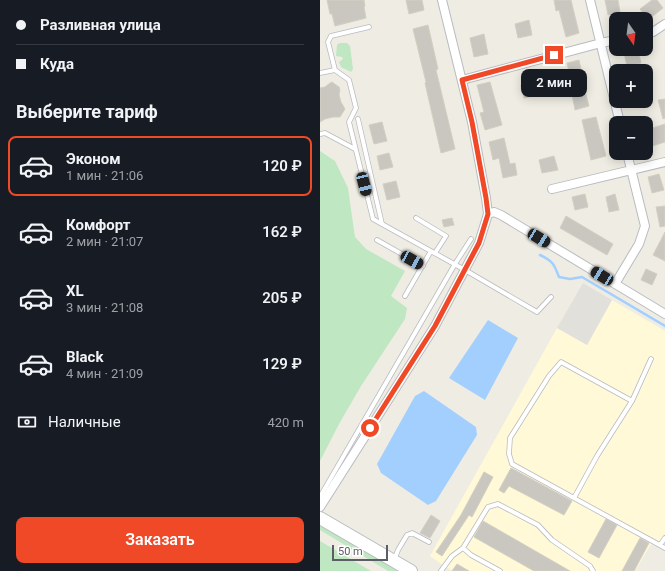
<!DOCTYPE html>
<html lang="ru">
<head>
<meta charset="utf-8">
<style>
  body { margin:0; font-family:Roboto,sans-serif; background:#20242c; color:#f1f3f6; height:100vh; display:flex; flex-direction:column; font-size:15px; white-space:nowrap }
  * { box-sizing:border-box; margin:0 }
  p { font-size:13px; color:#9ea1a6 }
  .icon { flex:none; width:22px; height:22px; fill:none; stroke:currentColor; stroke-width:2; stroke-linecap:round; stroke-linejoin:round }
  .map { position:relative; flex:1; overflow:hidden }
  .side { display:flex; flex-direction:column; background:#171b24; width:320px }
  .side>* { flex:none }
  .guide { display:grid; align-content:center; height:88px; padding:0 16px; background:#171b24 }
  .needle { width:26px; rotate:166deg }
  .fabs { position:absolute; left:289px; top:12px; display:grid; gap:8px }
  .fabs a { display:grid; place-items:center; width:44px; height:44px; border-radius:8px; background:#171b24; box-shadow:0 2px 10px #0003; font-size:20px }
  .scale { position:absolute; left:12px; bottom:10px; width:56px; box-sizing:border-box; padding-left:4px; border:2px solid #5b5e64; border-top:0; font-size:11px; line-height:14px; white-space:nowrap; color:#5b5e64; -webkit-text-stroke:3px #fff; paint-order:stroke }
  .end { position:absolute; width:18px; height:18px; margin:-9px; border:5px solid #ef4928; background:#fff; box-shadow:0 0 0 2px #fff }
  .from { border-radius:50% }
  .bubble { position:absolute; height:28px; border-radius:8px; background:#171b24; box-shadow:0 2px 10px #0003; font-size:13px; font-weight:600; line-height:28px; text-align:center }
  .car { position:absolute; width:12px; height:24px; margin:-12px -6px; border-radius:5px; box-shadow:0 0 3px 1px #0007; background:linear-gradient(#222 24%,#8ab4d8 0 40%,#222 0 76%,#8ab4d8 0 86%,#222 0) }
  .guide b { display:flex; align-items:center; gap:14px; height:38px; font-size:15px }
  .guide b+b { border-top:1px solid #363941 }
  .guide i { width:10px; height:10px; background:#f1f3f6 }
  ul { padding:0; list-style:none }
  li { display:flex; align-items:center; gap:12px; height:60px; margin:0 8px 6px; padding:0 8px; border:2px solid transparent; border-radius:8px }
  li div { flex:1 }
  li b { display:block; font-size:15px }
  li em { font-style:normal; font-weight:600 }
  li.selected { border-color:#ef4928 }
  li>.icon { width:36px; height:36px; stroke-width:1.5 }
  h2 { padding:0 16px; font-size:18px; line-height:48px }
  .pay { display:flex; align-items:center; gap:10px; height:44px; padding:0 16px; font-size:15px }
  .pay p { margin-inline-start:auto }
  .button { display:flex; gap:8px; margin-top:auto; padding:8px 16px }
  .button a { flex:1; height:46px; border-radius:8px; background:#ef4928; color:#fff; font-size:16px; font-weight:600; line-height:46px; text-align:center }
  main { display:flex; flex:1; min-height:0 }
  .map>svg:first-child { display:block }
</style>
</head>
<body>
<main>
<section class="side">
<div class="guide">
<b><i class="from"></i>Разливная улица</b>
<b><i></i>Куда</b>
</div>
<h2>Выберите тариф</h2>
<ul>
<li class="selected"><svg class="icon" aria-label="car" viewBox="0 0 24 24"><path d="M5 17H2v-5l4-1 3-4h7l3 4 3 1v5h-3M9 17h6M6 11h13"/><circle cx="7" cy="17" r="2"/><circle cx="17" cy="17" r="2"/></svg><div><b>Эконом</b><p>1 мин · 21:06</p></div><em>120 ₽</em></li>
<li><svg class="icon" aria-label="car" viewBox="0 0 24 24"><path d="M5 17H2v-5l4-1 3-4h7l3 4 3 1v5h-3M9 17h6M6 11h13"/><circle cx="7" cy="17" r="2"/><circle cx="17" cy="17" r="2"/></svg><div><b>Комфорт</b><p>2 мин · 21:07</p></div><em>162 ₽</em></li>
<li><svg class="icon" aria-label="car" viewBox="0 0 24 24"><path d="M5 17H2v-5l4-1 3-4h7l3 4 3 1v5h-3M9 17h6M6 11h13"/><circle cx="7" cy="17" r="2"/><circle cx="17" cy="17" r="2"/></svg><div><b>XL</b><p>3 мин · 21:08</p></div><em>205 ₽</em></li>
<li><svg class="icon" aria-label="car" viewBox="0 0 24 24"><path d="M5 17H2v-5l4-1 3-4h7l3 4 3 1v5h-3M9 17h6M6 11h13"/><circle cx="7" cy="17" r="2"/><circle cx="17" cy="17" r="2"/></svg><div><b>Black</b><p>4 мин · 21:09</p></div><em>129 ₽</em></li>
</ul>
<div class="pay"><svg class="icon" aria-label="cash" viewBox="0 0 24 24"><path d="M3 7h18v10H3z"/><circle cx="12" cy="12" r="2"/></svg>Наличные<p>420 m</p></div>
<div class="button"><a>Заказать</a></div>
</section>
<div class="map">
<svg width="345" height="571" viewBox="0 0 345 571">
  <rect width="100%" height="100%" fill="#efede3"/>
  <!-- commercial -->
  <path fill="#fff9d8" d="M292,300l53,31v208l-10,7 -4,-2 -16,27h-182l-9,-5 -14,-10 127,-228 30,17z"/>
  <!-- industrial -->
  <path fill="#e2e0db" d="M263,283l29,17 -25,45 -30,-17z"/>
  <!-- green -->
  <path fill="#bee7c2" d="M20,43h7l3,3 3,23 -2,3 -10,-5 -2,-5 4,-3 -1,-2 -6,-1 1,-11 1,-1z
    M0,151l15,10 13,27 7,49 11,12 39,22 -14,25 16,12 -2,11 -44,67 -22,38 -19,37z
    M0,525l78,46h-10l-68,-41z
    M0,541l51,30h-51z"/>
  <!-- water -->
  <path fill="#a3cfff" d="M168,320l30,18 -33,62 -36,-22z
    M104,391l52,36 1,8 -41,66 -8,4 -47,-32 -4,-9 38,-68z"/>
  <g fill="none" stroke-linecap="round" stroke-linejoin="round">
    <!-- stream -->
    <path stroke="#a3cfff" stroke-width="2.5" d="M220,255c13,6 14,9 19,22l11,2 12,-2 83,49"/>
  </g>
  <!-- building -->
  <path fill="#c9c7c0" stroke="#d3cfc1" d="M7,0h37l1,6 -1,1 2,11 -31,8 -3,-12h-2z
    M86,0h16l2,10 -15,4z
    M234,0h17l8,33 -13,4 -7,-27 -3,1z
    M285,0h13l2,12 -12,3z
    M332,0h5l6,8 -15,12 -8,-11z
    M209,20l3,15 -14,3 -3,-14z
    M108,25l10,44 -2,1 19,79 -14,4 -16,-70 1,-1 -13,-53z
    M164,34l4,20 -14,3 -4,-19z
    M318,50l3,13 -14,3 -3,-13z
    M259,60l3,14 -12,3 -3,-14z
    M12,82l7,5 1,3 -1,5 2,7 4,7 -5,8h-7l-8,2 -5,3v-34l5,-1 5,-4z
    M170,82l12,43 -17,5 -5,-17 4,-1 -7,-27z
    M215,82l3,13 -14,3 -3,-13z
    M265,91l4,15 -14,4 -3,-16z
    M345,99v19l-2,1 -5,-19z
    M276,117l10,39 -15,4 -9,-40z
    M62,122l5,19 -13,3 -5,-19z
    M345,124v18l-19,6v-18z
    M184,138l6,26 5,-1 2,12 -14,3 -4,-20 -6,2 -4,-18z
    M69,153l4,14 -13,3 -3,-14z
    M234,156l4,14 -16,3 -3,-13z
    M339,174l5,16 -12,3 -4,-16z
    M76,181l4,16 -13,3 -4,-16z
    M265,194l3,13 -13,3 -3,-13z
    M295,194l4,16 -10,2 -3,-15z
    M345,206v20l-5,1 -4,-20z
    M246,216l47,28 -6,11 -47,-27z
    M132,218l2,7 -10,2 -2,-7z
    M345,232v29l-12,-6z
    M326,269l11,5 -5,11 -11,-5z
    M191,468l61,33 -8,14 -55,-29 -5,7 -5,-3z
    M164,472l9,5 -21,40 -3,-2 -27,41 -6,-4 25,-37z
    M111,515l9,6 -10,17 -10,-5z
    M286,519l11,6 -18,33 -11,-6z
    M163,521l87,50h-36l-60,-34z
    M320,538l9,5 -15,28h-12z
    M137,564l12,7h-17z"/>
  <g fill="none" stroke-linecap="round" stroke-linejoin="round">
    <!-- lane casing -->
    <g stroke="#b8bbc0" stroke-width="5.5">
      <path id="lane" d="M49,27l-38,9 -3,6 7,28 14,10 7,28 -7,14 24,97 92,51 72,42 14,-15
        M0,73l15,-3
        M38,119l24,105
        M0,134l5,-1 30,16
        M96,218l30,18 -11,17
        M57,240l46,26
        M85,296l26,-45
        M312,401l-71,-39 -12,14 -39,62 -1,16 3,10 153,84
        M254,498l23,-42 35,-55 19,-42
        M2,501l-1,-6 134,-231 16,-25
        M340,545l5,-7
        M143,548l8,7 29,16
        M74,560l4,-10 9,-15 5,-2 17,9
        M121,571l11,-15 11,-8 25,-41 10,-3 40,21 14,15 38,26 3,5"/>
    </g>
    <!-- street casing -->
    <g stroke="#b8bbc0" stroke-width="10">
      <path id="street" d="M270,0l30,123
        M326,34l7,-2 12,-8
        M142,80l139,-37 15,-3
        M232,189l113,-27
        M168,214l6,-2 7,3 164,99
        M295,284l24,-40 6,-18 -18,-73
        M0,507l115,-181 44,-83 9,-29 -2,-16 -14,-76 -30,-122"/>
    </g>
    <!-- secondary casing -->
    <g stroke="#b9bbc2" stroke-width="14">
      <path id="secondary" d="M0,518l91,53"/>
    </g>
    <!-- lane -->
    <use href="#lane" stroke="#fff" stroke-width="4"/>
    <!-- street -->
    <use href="#street" stroke="#fff" stroke-width="8"/>
    <!-- secondary -->
    <use href="#secondary" stroke="#fff" stroke-width="12"/>
  </g>
  <g fill="none" stroke-linecap="round" stroke-linejoin="round">
    <!-- route -->
    <path stroke="#ef4928" stroke-width="5" d="M50,428l65,-102 44,-83 9,-29 -2,-16 -14,-76 -10,-42 92,-25"/>
  </g>
</svg>
<div class="fabs">
<a><svg class="needle" viewBox="-14 -14 28 28"><path d="M0-13l5 13h-10z" fill="#e53935"/><path d="M0 13l5-13h-10z" fill="#9ea1a6"/></svg></a>
<a>+</a>
<a>−</a>
</div>
<div class="scale">50 m</div>
<i class="end from" style="left:50px;top:428px"></i>
<i class="end" style="left:234px;top:55px"></i>
<div class="bubble" style="left:201px;top:69px;width:66px">2 мин</div>
<i class="car" style="left:44px;top:184px;rotate:166deg"></i>
<i class="car" style="left:219px;top:238px;rotate:121deg"></i>
<i class="car" style="left:92px;top:260px;rotate:119deg"></i>
<i class="car" style="left:282px;top:276px;rotate:301deg"></i>
</div>
</main>
</body>
</html>
